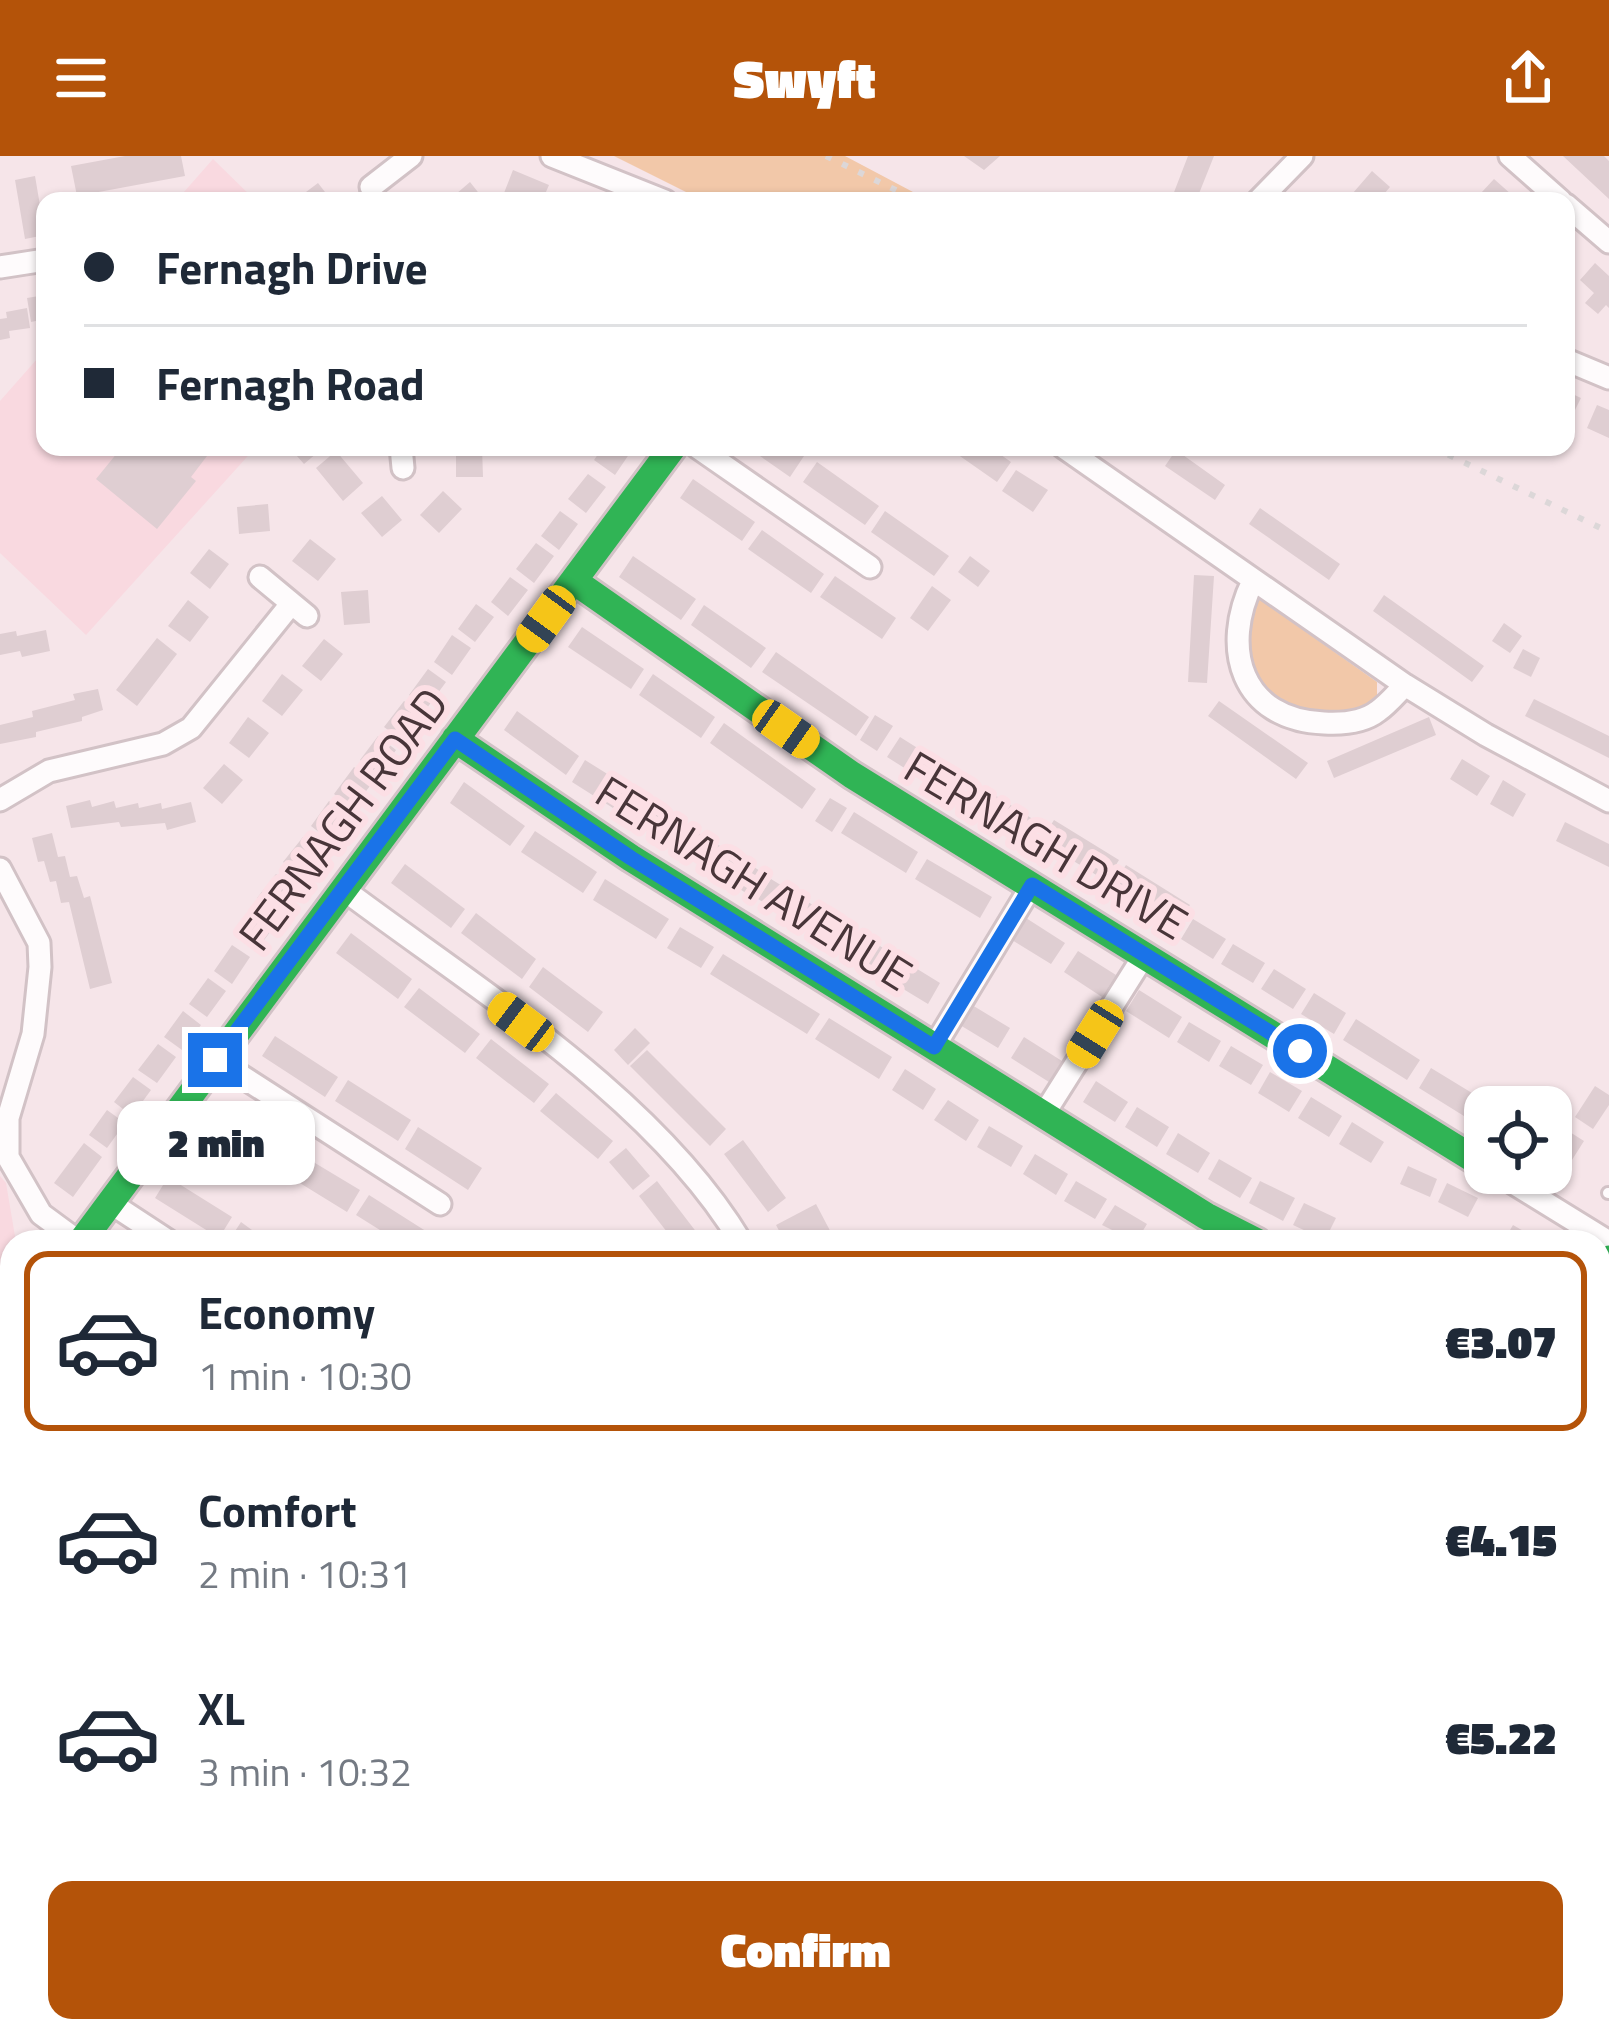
<!DOCTYPE html>
<html lang="en">
<head>
<meta charset="utf-8">
<style>
  body { margin:0; font-family:"Titillium Web",sans-serif; background:#f6f6f7; color:#1f2937; height:100vh; display:flex; flex-direction:column; font-size:45px; white-space:nowrap }
  * { box-sizing:border-box; margin:0 }
  p { font-size:39px; color:#747a83 }
  .icon { flex:none; width:66px; height:66px; fill:none; stroke:currentColor; stroke-width:2; stroke-linecap:round; stroke-linejoin:round }
  .map { position:relative; flex:1; overflow:hidden }
  .sheet { position:absolute; left:0px; top:1074px; width:1611px; height:813px; display:flex; flex-direction:column; background:#fff; border-radius:36px 36px 0 0; box-shadow:0 3px 9px #0004 }
  .sheet>* { flex:none }
  .hud { position:absolute; left:36px; top:36px; width:1539px; height:264px; border-radius:24px; box-shadow:0 3px 9px #0004; display:grid; align-content:center; height:264px; padding:0 48px; background:#fff }
  .fabs { position:absolute; left:1464px; top:930px; display:grid; gap:24px }
  .fabs a { display:grid; place-items:center; width:108px; height:108px; border-radius:24px; background:#fff; box-shadow:0 3px 9px #0004; font-size:60px }
  .end { position:absolute; width:54px; height:54px; margin:-27px; border:15px solid #1a73e8; background:#fff; box-shadow:0 0 0 6px #fff }
  .from { border-radius:50% }
  .bubble { position:absolute; height:84px; border-radius:24px; background:#fff; box-shadow:0 3px 9px #0004; font-size:39px; font-weight:800; line-height:84px; text-align:center }
  .car { position:absolute; width:36px; height:72px; margin:-36px -18px; border-radius:15px; box-shadow:0 0 9px 3px #0007; background:linear-gradient(#f5c518 24%,#345 0 40%,#f5c518 0 76%,#345 0 86%,#f5c518 0) }
  .hud b { display:flex; align-items:center; gap:42px; height:114px; font-size:45px }
  .hud b+b { border-top:3px solid #e0e1e3 }
  .hud i { width:30px; height:30px; background:#1f2937 }
  ul { padding:21px 0 0; list-style:none }
  li { display:flex; align-items:center; gap:36px; height:180px; margin:0 24px 18px; padding:0 24px; border:6px solid transparent; border-radius:24px }
  li div { flex:1 }
  li b { display:block; font-size:45px }
  li em { font-style:normal; font-weight:800 }
  li.active { border-color:#b45309 }
  li>.icon { width:108px; height:108px; stroke-width:1.5 }
  .action { display:flex; gap:24px; margin-top:auto; padding:24px 48px }
  .action a { flex:1; height:138px; border-radius:24px; background:#b45309; color:#fff; font-size:48px; font-weight:800; line-height:138px; text-align:center }
  header { display:flex; justify-content:space-between; align-items:center; height:156px; padding:0 48px; background:#b45309; color:#fff; font-size:54px; font-weight:800 }
  .map>svg:first-child { display:block }
</style>
</head>
<body>
<header><svg class="icon" aria-label="menu" viewBox="0 0 24 24"><path d="M4 6h16M4 12h16M4 18h16"/></svg>Swyft<svg class="icon" aria-label="share" viewBox="0 0 24 24"><path d="M12 15V3M7 8l5-5 5 5M5 13v7h14v-7"/></svg></header>
<div class="map">
<svg width="1609" height="1886" viewBox="0 0 1609 1886">
  <rect width="100%" height="100%" fill="#f6e5e9"/>
  <!-- built -->
  <path fill="#f9d9e0" d="M213,3l43,42h-80z
    M45,194v97h211l-170,188 -86,-82v-152z
    M0,1020l6,7 10,59h-4v147l-12,-10z
    M1609,1145v741h-481l4,-11h467v-715z"/>
  <!-- green -->
  <path fill="#f2c8a9" d="M614,0h231l85,45h-226z
    M1258,442l119,84v18c-65,57 -169,-38 -119,-102z
    M1609,1152v193l-10,-4v-177z"/>
  <!-- building -->
  <path fill="#dfced2" d="M125,0h56l4,20 -108,20 -6,-30z
    M964,0h36l-16,14z
    M1188,0h26l-18,45h-22l-3,-1z
    M1563,0h41l5,5v38z
    M513,14l36,15 -7,16h-19l-19,-8z
    M1372,15l18,16 -12,14h-32z
    M35,20l10,59 -20,4 -10,-59z
    M1494,23l18,16 -5,6h-17l-9,-8z
    M470,26l15,19h-37l8,-7z
    M318,27l14,18h-32l-2,-3z
    M1595,107l14,13v32l-3,-3 -8,9 -13,-11 9,-10 -14,-13z
    M45,139v24l-14,3 -4,-24z
    M27,152l3,20 -21,3 1,7 -10,2v-21l7,-1 -1,-6z
    M1566,235l15,7 -11,22 -4,-2z
    M1597,249l12,5v28l-22,-10z
    M122,291h74l11,9 -16,21 5,4 -39,48 -61,-50z
    M289,291h35l-20,17z
    M456,291h26l1,30h-27z
    M603,291h31l-19,28 -21,-15z
    M747,291h44l13,9 -14,21z
    M947,291h43l21,15 -14,20z
    M1176,294l49,35 -10,15 -50,-34z
    M336,295l27,32 -20,18 -27,-33z
    M817,306l62,44 -14,19 -62,-43z
    M1016,314l32,20 -15,22 -31,-21z
    M588,318l18,13 -20,26 -18,-14z
    M693,323l62,43 -13,19 -62,-43z
    M443,335l19,18 -23,24 -19,-18z
    M382,340l20,24 -20,17 -21,-24z
    M268,348l2,27 -31,3 -2,-27z
    M1260,352l80,56 -11,16 -80,-56z
    M560,355l18,13 -19,26 -18,-14z
    M885,355l64,45 -15,20 -63,-44z
    M762,374l62,44 -13,19 -63,-44z
    M310,383l26,20 -18,22 -26,-20z
    M536,387l18,13 -20,27 -18,-14z
    M209,393l20,15 -19,25 -20,-16z
    M633,400l63,43 -15,21 -62,-43z
    M970,400l20,15 -12,16 -20,-15z
    M1194,419l20,1 -7,107 -19,-1z
    M835,420l61,42 -14,21 -62,-42z
    M510,421l18,13 -20,26 -17,-14z
    M932,430l19,14 -23,31 -18,-13z
    M368,434l2,33 -26,2 -3,-33z
    M1384,439l100,71 -12,16 -99,-71z
    M188,444l21,17 -19,25 -22,-16z
    M476,448l18,13 -19,25 -17,-13z
    M704,449l62,43 -15,20 -60,-43z
    M1504,467l18,13 -12,17 -18,-12z
    M582,471l62,42 -13,20 -63,-42z
    M46,474l4,21 -28,6 -2,-6 -20,4v-21l16,-3 1,5z
    M452,479l19,13 -19,27 -18,-13z
    M157,482l20,16 -40,52 -21,-16z
    M324,483l19,15 -22,27 -19,-15z
    M1523,493l17,9 -9,19 -18,-9z
    M776,496l93,65 -13,19 -94,-64z
    M428,513l18,13 -19,26 -18,-13z
    M282,518l21,16 -21,26 -20,-15z
    M653,518l62,43 -14,21 -62,-43z
    M98,533l5,21 -21,7v4l-46,11v5l-36,7v-19l33,-8 -1,-6 43,-11 -2,-6z
    M1534,543l75,37v22l-84,-42z
    M404,545l19,15 -20,25 -19,-14z
    M1219,545l89,62 -12,16 -88,-63z
    M517,555l62,45 -13,19 -62,-45z
    M875,559l18,11 -16,25 -17,-11z
    M248,561l21,16 -20,25 -20,-15z
    M1429,561l7,18 -102,43 -7,-17z
    M724,567l92,66 -14,20 -92,-66z
    M378,580l18,14 -17,24 -19,-14z
    M900,581l65,41 -13,20 -65,-41z
    M1462,603l28,17 -13,20 -27,-17z
    M585,604l64,40 -14,22 -63,-40z
    M224,608l19,16 -21,24 -19,-16z
    M354,611l19,15 -20,26 -19,-14z
    M1503,624l23,14 -13,23 -23,-13z
    M464,626l61,44 -15,20 -60,-43z
    M974,626l65,41 -13,21 -64,-41z
    M830,642l17,10 -15,24 -17,-11z
    M90,644l2,7 22,-6 2,7 22,-5 1,5 22,-5 1,6 29,-7 5,20 -29,8 -2,-7 -44,4 -2,-5 -48,6 -5,-22z
    M329,645l18,13 -18,26 -18,-14z
    M657,652l63,38 -12,21 -64,-38z
    M854,656l64,40 -12,21 -65,-40z
    M1054,664l65,40 -13,21 -65,-40z
    M1565,666l44,22v23l-53,-26z
    M535,675l62,41 -14,21 -62,-41z
    M52,677l6,24 7,-1 5,21 7,-1 7,22 6,-2 22,87 -22,6 -21,-87 -8,1 -5,-22 -6,1 -6,-21 -6,1 -6,-24z
    M303,681l17,14 -20,25 -17,-14z
    M733,697l27,18 -14,22 -27,-17z
    M927,703l65,38 -12,21 -65,-39z
    M405,708l60,45 -14,19 -60,-45z
    M1126,709l64,40 -13,20 -64,-40z
    M276,718l16,13 -19,24 -16,-13z
    M605,723l64,40 -13,20 -63,-39z
    M771,723l95,59 -13,21 -95,-60z
    M258,755l18,13 -20,27 -18,-14z
    M476,757l60,46 -14,20 -61,-46z
    M1026,762l39,25 -14,21 -39,-24z
    M1193,763l33,20 -13,20 -32,-20z
    M680,771l34,20 -13,21 -34,-20z
    M351,777l61,46 -14,20 -62,-46z
    M875,787l65,40 -12,21 -66,-40z
    M1233,788l32,19 -12,20 -32,-19z
    M232,789l18,12 -18,27 -18,-13z
    M1078,795l38,24 -14,22 -38,-25z
    M723,798l97,60 -13,20 -97,-60z
    M543,811l60,45 -15,20 -59,-45z
    M1274,813l32,20 -13,20 -32,-20z
    M208,822l18,13 -19,26 -18,-13z
    M419,832l61,46 -15,19 -61,-46z
    M1139,834l43,27 -13,21 -43,-27z
    M1314,837l32,20 -12,21 -33,-20z
    M972,849l38,23 -12,20 -38,-23z
    M183,855l18,14 -19,25 -18,-13z
    M829,862l63,39 -13,22 -64,-40z
    M1356,863l64,41 -13,20 -64,-40z
    M1189,866l32,19 -12,21 -32,-20z
    M635,872l15,15 -22,22 -14,-15z
    M275,880l63,41 -13,20 -63,-41z
    M1024,881l38,24 -13,21 -38,-24z
    M491,883l58,45 -15,19 -58,-45z
    M158,888l18,13 -19,26 -19,-13z
    M1231,890l32,19 -12,20 -32,-19z
    M647,894l79,79 -16,17 -80,-80z
    M1431,912l64,39h-10l-5,19 -61,-38z
    M905,913l31,20 -13,21 -31,-20z
    M1270,916l32,19 -13,21 -31,-19z
    M133,921l18,13 -19,26 -18,-14z
    M348,924l63,40 -13,21 -63,-40z
    M1096,925l32,21 -13,20 -32,-20z
    M1595,930l14,9v10l-16,24 -18,-12z
    M556,937l57,48 -15,18 -58,-48z
    M1311,941l31,19 -13,21 -31,-19z
    M948,944l31,20 -13,21 -32,-21z
    M225,947l63,38 -13,21 -63,-38z
    M1137,951l32,20 -12,20 -32,-20z
    M107,954l18,13 -18,25 -18,-13z
    M1352,966l32,20 -13,21 -32,-19z
    M989,970l34,20 -12,21 -34,-20z
    M418,971l64,41 -14,22 -63,-41z
    M1565,973l19,12 -19,30 -14,-9v-11z
    M1178,977l32,20 -12,20 -32,-19z
    M743,984l43,58 -18,14 -44,-58z
    M84,987l18,14 -29,40 -19,-14z
    M626,992l24,28 -17,14 -24,-28z
    M295,995l65,39 -13,22 -65,-40z
    M1035,998l33,20 -12,21 -33,-21z
    M1219,1003l33,19 -12,20 -32,-19z
    M1408,1010l29,13 -7,18 -30,-13z
    M168,1021l64,40 -13,21 -64,-40z
    M657,1025l24,31 23,30 -30,-1 -35,-45z
    M1076,1025l31,18 -12,20 -31,-18z
    M1260,1025l35,17 -12,23 -34,-18z
    M1447,1027l31,15 -10,19 -30,-15z
    M369,1039l63,40 -5,7h-28l-43,-27z
    M1304,1047l32,15 -11,22 -32,-15z
    M816,1048l20,38h-51l-9,-17z
    M1115,1049l32,19 -11,18 -34,-17z
    M241,1066l15,11 15,9h-43z
    M1513,1069l21,12 -3,5h-28z
    M1599,1343l10,3v43l-10,-4z
    M251,1875h14l10,5 -2,6h-27z
    M374,1875h35l-1,11h-35z
    M424,1875h32v11h-32z
    M473,1875h36l-1,11h-35z
    M521,1875h33v11h-33z
    M570,1875h34v11h-33z
    M632,1875h31v11h-31z
    M952,1875h31l-10,11h-31z
    M1161,1875h63l-4,11h-63z
    M1408,1875h54l-4,11h-55z"/>
  <g fill="none" stroke-linecap="round" stroke-linejoin="round">
    <!-- lane casing -->
    <g stroke="#d2c2c6" stroke-width="16">
      <path id="lane" d="M1608,1037h1
        M1599,1402l10,4
        M1599,1472l10,3
        M1599,1595l10,-3
        M1599,1736l10,-43
        M1599,1862l10,2
        M831,1875l1,11
        M1307,1886l3,-11
        M1565,1886l3,-11"/>
    </g>
    <!-- street casing -->
    <g stroke="#d2c2c6" stroke-width="27">
      <path id="street" d="M552,0l113,45
        M1510,0l51,45
        M371,31l40,-31
        M1258,45l44,-45
        M1566,49l43,37
        M0,111l45,-7
        M1566,204l43,18
        M401,291l2,21
        M697,291l173,120
        M1063,291l342,238 81,50 123,66
        M260,421l47,39
        M1253,425c-33,67 -12,139 71,142 18,1 40,-1 54,-12 10,-7 19,-18 27,-26
        M0,644l49,-29 114,-27 28,-16 100,-124
        M0,713l39,74 1,24 -7,67 -25,84v39l33,57 38,28
        M343,733c133,100 312,209 398,353
        M934,891l98,-162
        M215,903l225,145
        M1044,958l101,-160
        M1497,1017l112,69
        M109,1046l61,40
        M0,1223l12,9
        M0,1565l12,1
        M0,1825h12
        M25,1875v11
        M698,1875v11"/>
    </g>
    <!-- fast casing -->
    <g stroke="#d2c2c6" stroke-width="33">
      <path id="fast" d="M574,425l278,194 633,391
        M455,583l176,119 575,358 51,26
        M81,1086l592,-795
        M1599,1117l10,-14
        M1067,1886l7,-11"/>
    </g>
    <!-- lane -->
    <use href="#lane" stroke="#fefbfc" stroke-width="10"/>
    <!-- street -->
    <use href="#street" stroke="#fefbfc" stroke-width="21"/>
    <!-- fast -->
    <use href="#fast" stroke="#30b455" stroke-width="27"/>
    <!-- rail -->
    <path stroke="#dcd7d8" stroke-width="6" stroke-dasharray="6 12" stroke-linecap="butt" d="M826,0l92,45
      M1432,291l177,85"/>
  </g>
  <g fill="none" stroke-linecap="round" stroke-linejoin="round">
    <!-- route -->
    <path stroke="#1a73e8" stroke-width="15" d="M215,904l240,-321 176,119 303,189 98,-162 268,166"/>
  </g>
  <g text-anchor="middle" stroke-width="12" stroke-linejoin="round" paint-order="stroke">
    <!-- street labels -->
    <g font-size="45" fill="#483539" stroke="#fcdfe5">
      <text transform="translate(343 663) rotate(-53)" y="16">FERNAGH ROAD</text>
      <text transform="translate(1046 689) rotate(31)" y="16">FERNAGH DRIVE</text>
      <text transform="translate(754 727) rotate(32)" y="16">FERNAGH AVENUE</text>
    </g>
  </g>
</svg>
<div class="fabs">
<a><svg class="icon" aria-label="locate" viewBox="0 0 24 24"><circle cx="12" cy="12" r="6"/><path d="M12 2v4M12 18v4M2 12h4M18 12h4"/></svg></a>
</div>
<i class="end from" style="left:1300px;top:895px"></i>
<i class="end" style="left:215px;top:904px"></i>
<div class="bubble" style="left:117px;top:945px;width:198px">2 min</div>
<i class="car" style="left:546px;top:463px;rotate:216deg"></i>
<i class="car" style="left:786px;top:573px;rotate:125deg"></i>
<i class="car" style="left:521px;top:866px;rotate:307deg"></i>
<i class="car" style="left:1095px;top:878px;rotate:212deg"></i>
<div class="hud">
<b><i class="from"></i>Fernagh Drive</b>
<b><i></i>Fernagh Road</b>
</div>
<section class="sheet">
<ul>
<li class="active"><svg class="icon" aria-label="car" viewBox="0 0 24 24"><path d="M5 17H2v-5l4-1 3-4h7l3 4 3 1v5h-3M9 17h6M6 11h13"/><circle cx="7" cy="17" r="2"/><circle cx="17" cy="17" r="2"/></svg><div><b>Economy</b><p>1 min · 10:30</p></div><em>€3.07</em></li>
<li><svg class="icon" aria-label="car" viewBox="0 0 24 24"><path d="M5 17H2v-5l4-1 3-4h7l3 4 3 1v5h-3M9 17h6M6 11h13"/><circle cx="7" cy="17" r="2"/><circle cx="17" cy="17" r="2"/></svg><div><b>Comfort</b><p>2 min · 10:31</p></div><em>€4.15</em></li>
<li><svg class="icon" aria-label="car" viewBox="0 0 24 24"><path d="M5 17H2v-5l4-1 3-4h7l3 4 3 1v5h-3M9 17h6M6 11h13"/><circle cx="7" cy="17" r="2"/><circle cx="17" cy="17" r="2"/></svg><div><b>XL</b><p>3 min · 10:32</p></div><em>€5.22</em></li>
</ul>
<div class="action"><a>Confirm</a></div>
</section>
</div>
</body>
</html>
